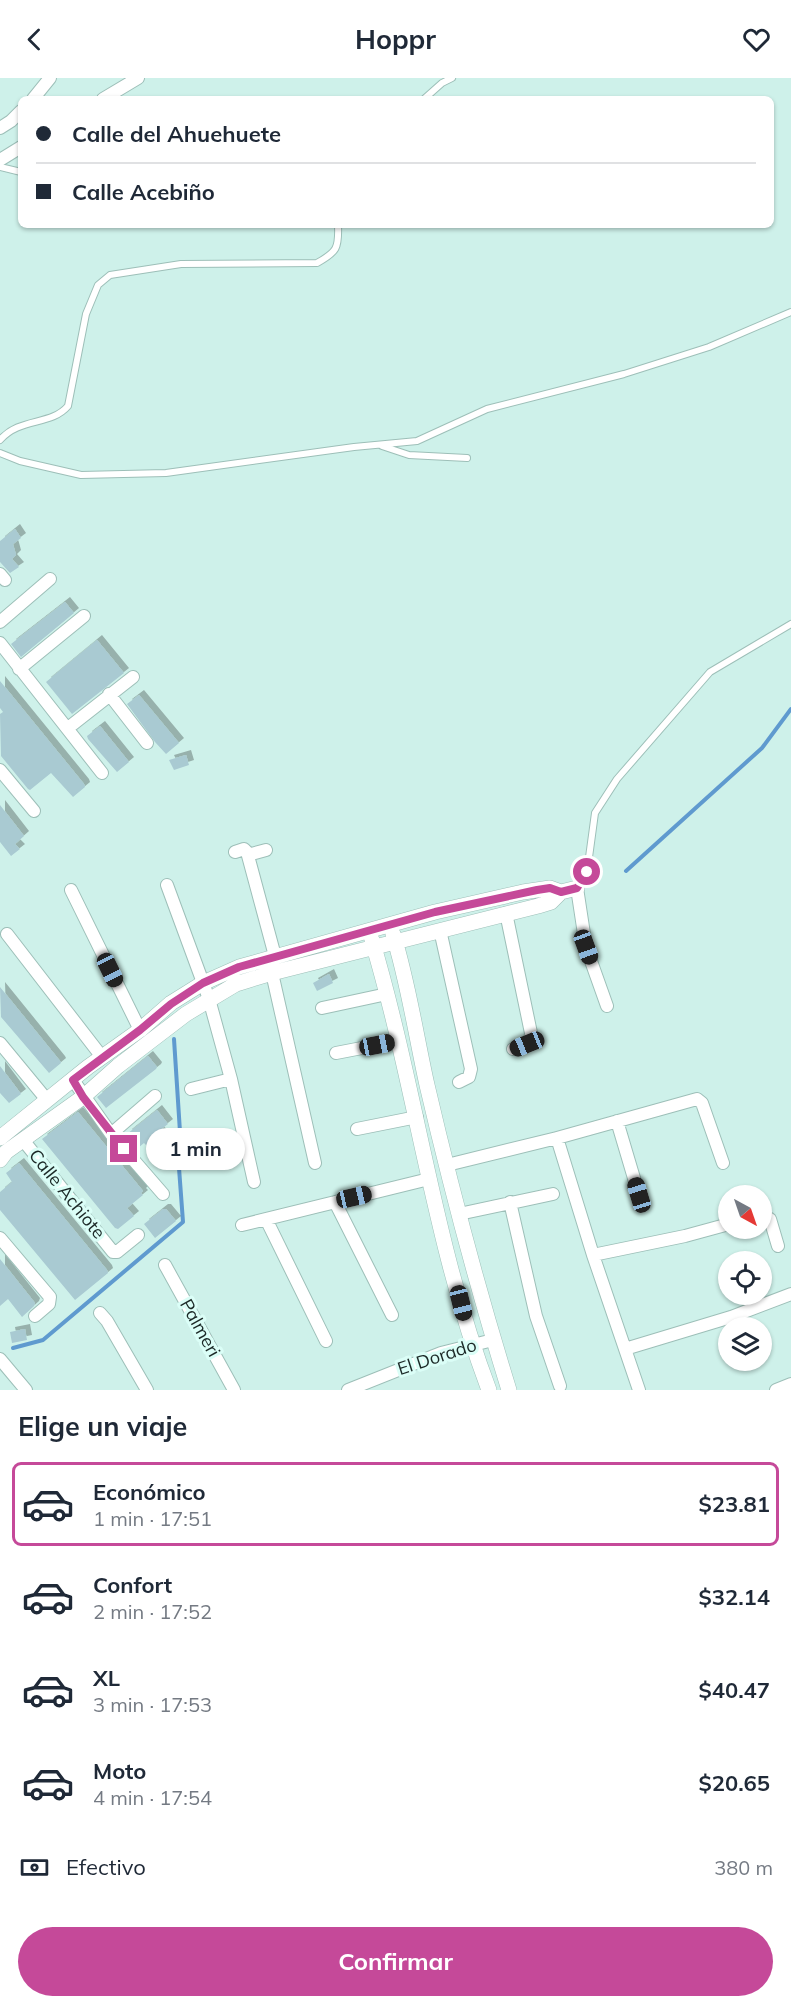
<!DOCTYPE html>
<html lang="es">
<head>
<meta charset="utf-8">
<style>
  body { margin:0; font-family:Mulish,sans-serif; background:#f2f2f3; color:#1f2937; height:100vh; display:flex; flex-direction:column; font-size:22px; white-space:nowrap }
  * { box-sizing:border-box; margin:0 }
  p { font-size:20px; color:#747a83 }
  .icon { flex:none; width:33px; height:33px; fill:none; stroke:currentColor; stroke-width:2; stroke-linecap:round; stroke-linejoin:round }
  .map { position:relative; height:1312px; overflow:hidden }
  .details { display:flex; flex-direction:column; background:#fff; flex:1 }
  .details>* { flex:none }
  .hud { position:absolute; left:18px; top:18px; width:756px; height:132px; border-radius:9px; box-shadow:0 2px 4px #0004; display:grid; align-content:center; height:132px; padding:0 18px; background:#fff }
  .needle { width:39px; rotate:140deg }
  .buttons { position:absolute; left:718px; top:1107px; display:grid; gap:12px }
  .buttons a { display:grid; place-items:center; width:54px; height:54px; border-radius:50%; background:#fff; box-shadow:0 2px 4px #0004; font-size:30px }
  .end { position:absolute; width:27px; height:27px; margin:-14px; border:8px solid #c54999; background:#fff; box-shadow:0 0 0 3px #fff }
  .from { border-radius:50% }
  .bubble { position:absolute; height:42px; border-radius:21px; background:#fff; box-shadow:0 2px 4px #0004; font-size:20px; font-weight:700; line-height:42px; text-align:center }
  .car { position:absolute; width:18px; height:36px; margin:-18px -9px; border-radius:8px; box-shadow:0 0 4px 2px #0007; background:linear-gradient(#222 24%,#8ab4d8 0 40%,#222 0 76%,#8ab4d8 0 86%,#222 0) }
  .hud b { display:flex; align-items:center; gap:21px; height:57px; font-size:22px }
  .hud b+b { border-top:2px solid #e0e1e3 }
  .hud i { width:15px; height:15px; background:#1f2937 }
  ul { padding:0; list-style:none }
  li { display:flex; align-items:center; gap:18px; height:84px; margin:0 12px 9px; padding:0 6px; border:3px solid transparent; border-radius:9px }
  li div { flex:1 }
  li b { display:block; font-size:22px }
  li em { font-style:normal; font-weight:700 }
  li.selected { border-color:#c54999 }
  li>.icon { width:54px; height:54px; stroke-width:1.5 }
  h2 { padding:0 18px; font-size:27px; line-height:72px }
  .pay { display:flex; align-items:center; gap:15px; height:66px; padding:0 18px; font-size:22px }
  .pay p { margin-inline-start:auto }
  .cta { display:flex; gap:12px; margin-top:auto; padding:12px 18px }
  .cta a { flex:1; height:69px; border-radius:36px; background:#c54999; color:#fff; font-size:24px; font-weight:700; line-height:69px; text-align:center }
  header { display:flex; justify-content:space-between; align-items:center; height:78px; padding:0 18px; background:#fff; font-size:27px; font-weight:700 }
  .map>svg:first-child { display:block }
</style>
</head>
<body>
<header><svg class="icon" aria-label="back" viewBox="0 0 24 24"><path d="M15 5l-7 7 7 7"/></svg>Hoppr<svg class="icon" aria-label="heart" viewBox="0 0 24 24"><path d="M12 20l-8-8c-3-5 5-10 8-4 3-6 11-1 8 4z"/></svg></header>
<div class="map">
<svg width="791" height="1312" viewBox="0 0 791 1312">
  <defs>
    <filter id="shadow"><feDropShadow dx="5" dy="-5" stdDeviation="0" flood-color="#0004"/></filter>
  </defs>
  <rect width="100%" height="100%" fill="#cef1ea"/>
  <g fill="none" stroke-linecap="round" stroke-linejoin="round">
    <!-- stream -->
    <path stroke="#5f9acf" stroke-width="4" d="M626,793l136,-123 29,-39
      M13,1270l30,-8 140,-118 -4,-54 1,-36 -6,-93"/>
  </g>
  <!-- building -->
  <path fill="#a9cad2" filter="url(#shadow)" d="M15,451l6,9 -8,6 3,11 -4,4 7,8 -9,6 -10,-11v-21z
    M65,524l9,11 -53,44 -10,-13z
    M97,562l27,33 -52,41 -26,-32z
    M0,603l84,103 1,3 -12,10 -22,-24 -21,17 -2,-1 -27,-33 -1,-42 3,-2 -3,-4z
    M139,617l40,48 -13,11 -11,-12 -28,-38z
    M100,648l29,36 -12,10 -29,-33 -1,-3z
    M186,677l3,10 -15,5 -5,-10z
    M0,727l24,31 -9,8 5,5 -9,7 -11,-14z
    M329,896l4,9 -16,8 -4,-8z
    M0,909l60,74 1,2 -12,10 -48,-56z
    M148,978l9,11 -1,2 -50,39 -9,-11z
    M0,988l21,28 -12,9 -9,-10z
    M157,1032l11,14 -9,7 9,12 -13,11 -11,-11 -6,5 -11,-14z
    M78,1034l65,79 -2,2 2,2 -16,13 7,8 -16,13 -3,-1 -73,-89z
    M19,1085l88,107 1,3 -33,27 -75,-90v-18l12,-10 -6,-9z
    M163,1131h3l10,12 -21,17 -11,-14z
    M0,1181l35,44 -1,3 -12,11 -14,-18 -8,7z
    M25,1251l2,11 -15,3 -2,-11z"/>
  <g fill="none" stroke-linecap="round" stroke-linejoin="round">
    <!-- service casing -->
    <g stroke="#9dbfb8" stroke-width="8">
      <path id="service" d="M424,21l18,-16 10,-5
        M0,89l21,5
        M0,362c20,-23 51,-14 68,-34l18,-92 12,-29 12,-10 71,-11 136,-1c20,-11 22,-15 21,-38
        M382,368l27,9 58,3
        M0,375l20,8 61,14 85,-2 188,-26 63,-6 70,-32 137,-35 85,-27 82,-35
        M577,810l10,-16 8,-59 22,-34 93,-107 81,-48"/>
    </g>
    <!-- minor casing -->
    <g stroke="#9dbfb8" stroke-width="14">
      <path id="minor" d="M33,21l17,-21
        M103,21l35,-21
        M0,50l11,-7 10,-10
        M0,82l21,-13
        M0,496l5,6
        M0,544l50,-43
        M0,565l102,130
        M19,591l65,-53
        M109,616l38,49
        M68,650l65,-51
        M0,692l34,41
        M235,774l9,-3 3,3 28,104
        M248,777l18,-5
        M167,807l42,114 22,80 23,103
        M577,810l9,59 21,59
        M71,812l69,140
        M506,835l25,120 -1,8 -17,8
        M440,852l31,139 -2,8 -10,5
        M7,856l95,123
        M272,895l43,190
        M322,930l65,-14
        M0,965l47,57
        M336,975l62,-12
        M73,1002l38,54 52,60
        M191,1011l40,-10
        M617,1043l22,74
        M357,1051l60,-12
        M111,1056l44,-38
        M557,1060l36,117 46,135
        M23,1062l90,112h4l21,-17
        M205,1076l39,-9
        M447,1087l110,-27 140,-39 5,4 21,60
        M335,1124l57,113
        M510,1124l26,114 24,70
        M459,1136l94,-20
        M762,1137l8,4 8,27
        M266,1141l60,122
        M242,1147l187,-46
        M0,1160l50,59 -1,7 -14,12
        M593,1177l92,-19 44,-12
        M165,1187l69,125
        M100,1235l7,8 40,69
        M625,1271l106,-32 60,-23
        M0,1281l26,31
        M348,1312l93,-37 52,-13
        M776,1312l15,-6"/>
    </g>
    <!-- tertiary casing -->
    <g stroke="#9dbfb8" stroke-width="16">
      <path id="tertiary" d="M393,856c15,47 23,102 34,151 24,103 51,205 82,305
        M372,862c44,148 62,305 117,450
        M0,1060l88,-71 52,-37 31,-27 32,-20 36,-16 196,-55 88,-20 27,-4 11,4
        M0,1082l6,-8 77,-55 35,-31 68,-52 50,-30 36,-11 266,-67 13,-4 10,-10 16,-4"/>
    </g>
    <!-- service -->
    <use href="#service" stroke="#fff" stroke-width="6"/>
    <!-- minor -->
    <use href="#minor" stroke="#fff" stroke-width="12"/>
    <!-- tertiary -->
    <use href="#tertiary" stroke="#fff" stroke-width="15"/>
  </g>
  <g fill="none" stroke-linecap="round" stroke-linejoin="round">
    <!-- route -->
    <path stroke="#c54999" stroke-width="8" d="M124,1071l-41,-52 -10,-17 67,-50 31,-26 32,-21 36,-16 196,-55 102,-22 13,-2 11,4 16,-4 10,-16"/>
  </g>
  <g text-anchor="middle" stroke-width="6" stroke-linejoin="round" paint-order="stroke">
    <!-- street labels -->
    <g font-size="18" fill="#1b2826" stroke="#dbfef7">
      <text transform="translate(67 1116) rotate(51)" y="6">Calle Achiote</text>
      <text transform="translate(200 1250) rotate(61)" y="6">Palmeri</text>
      <text transform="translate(437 1279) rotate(-18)" y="6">El Dorado</text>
    </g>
  </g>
</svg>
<div class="buttons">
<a><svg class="needle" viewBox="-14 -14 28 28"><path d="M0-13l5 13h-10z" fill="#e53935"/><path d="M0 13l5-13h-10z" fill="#747a83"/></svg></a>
<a><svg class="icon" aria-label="locate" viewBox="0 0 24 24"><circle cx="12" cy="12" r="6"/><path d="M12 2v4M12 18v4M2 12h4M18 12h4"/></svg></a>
<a><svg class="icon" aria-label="layers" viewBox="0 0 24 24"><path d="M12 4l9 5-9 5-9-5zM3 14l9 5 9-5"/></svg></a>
</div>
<i class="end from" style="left:587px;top:794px"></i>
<i class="end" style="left:124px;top:1071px"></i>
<div class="bubble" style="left:146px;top:1050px;width:99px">1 min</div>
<i class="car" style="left:586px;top:869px;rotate:160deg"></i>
<i class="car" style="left:110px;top:892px;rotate:154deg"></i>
<i class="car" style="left:527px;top:966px;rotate:248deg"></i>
<i class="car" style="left:377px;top:967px;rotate:79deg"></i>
<i class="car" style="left:639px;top:1117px;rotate:343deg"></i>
<i class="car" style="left:354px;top:1119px;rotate:77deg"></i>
<i class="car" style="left:461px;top:1225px;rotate:166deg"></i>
<div class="hud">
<b><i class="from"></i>Calle del Ahuehuete</b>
<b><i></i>Calle Acebiño</b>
</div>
</div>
<section class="details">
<h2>Elige un viaje</h2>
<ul>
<li class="selected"><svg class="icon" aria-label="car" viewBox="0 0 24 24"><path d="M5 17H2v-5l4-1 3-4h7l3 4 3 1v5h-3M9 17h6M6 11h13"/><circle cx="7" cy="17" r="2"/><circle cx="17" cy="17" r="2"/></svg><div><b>Económico</b><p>1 min · 17:51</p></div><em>$23.81</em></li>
<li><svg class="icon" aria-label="car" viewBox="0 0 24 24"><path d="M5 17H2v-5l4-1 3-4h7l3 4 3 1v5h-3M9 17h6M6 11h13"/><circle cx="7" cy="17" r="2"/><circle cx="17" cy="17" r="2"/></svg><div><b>Confort</b><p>2 min · 17:52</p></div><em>$32.14</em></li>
<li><svg class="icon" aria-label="car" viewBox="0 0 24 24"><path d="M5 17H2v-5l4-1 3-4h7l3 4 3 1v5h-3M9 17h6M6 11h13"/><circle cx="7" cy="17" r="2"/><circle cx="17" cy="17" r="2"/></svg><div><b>XL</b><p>3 min · 17:53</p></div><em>$40.47</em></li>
<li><svg class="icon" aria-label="car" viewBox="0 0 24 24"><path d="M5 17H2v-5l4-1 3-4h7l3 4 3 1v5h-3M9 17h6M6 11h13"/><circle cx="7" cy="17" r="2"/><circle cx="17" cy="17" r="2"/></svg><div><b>Moto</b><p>4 min · 17:54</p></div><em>$20.65</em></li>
</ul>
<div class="pay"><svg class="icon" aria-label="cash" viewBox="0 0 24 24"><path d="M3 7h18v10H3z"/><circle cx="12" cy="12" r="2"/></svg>Efectivo<p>380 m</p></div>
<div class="cta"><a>Confirmar</a></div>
</section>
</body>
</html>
